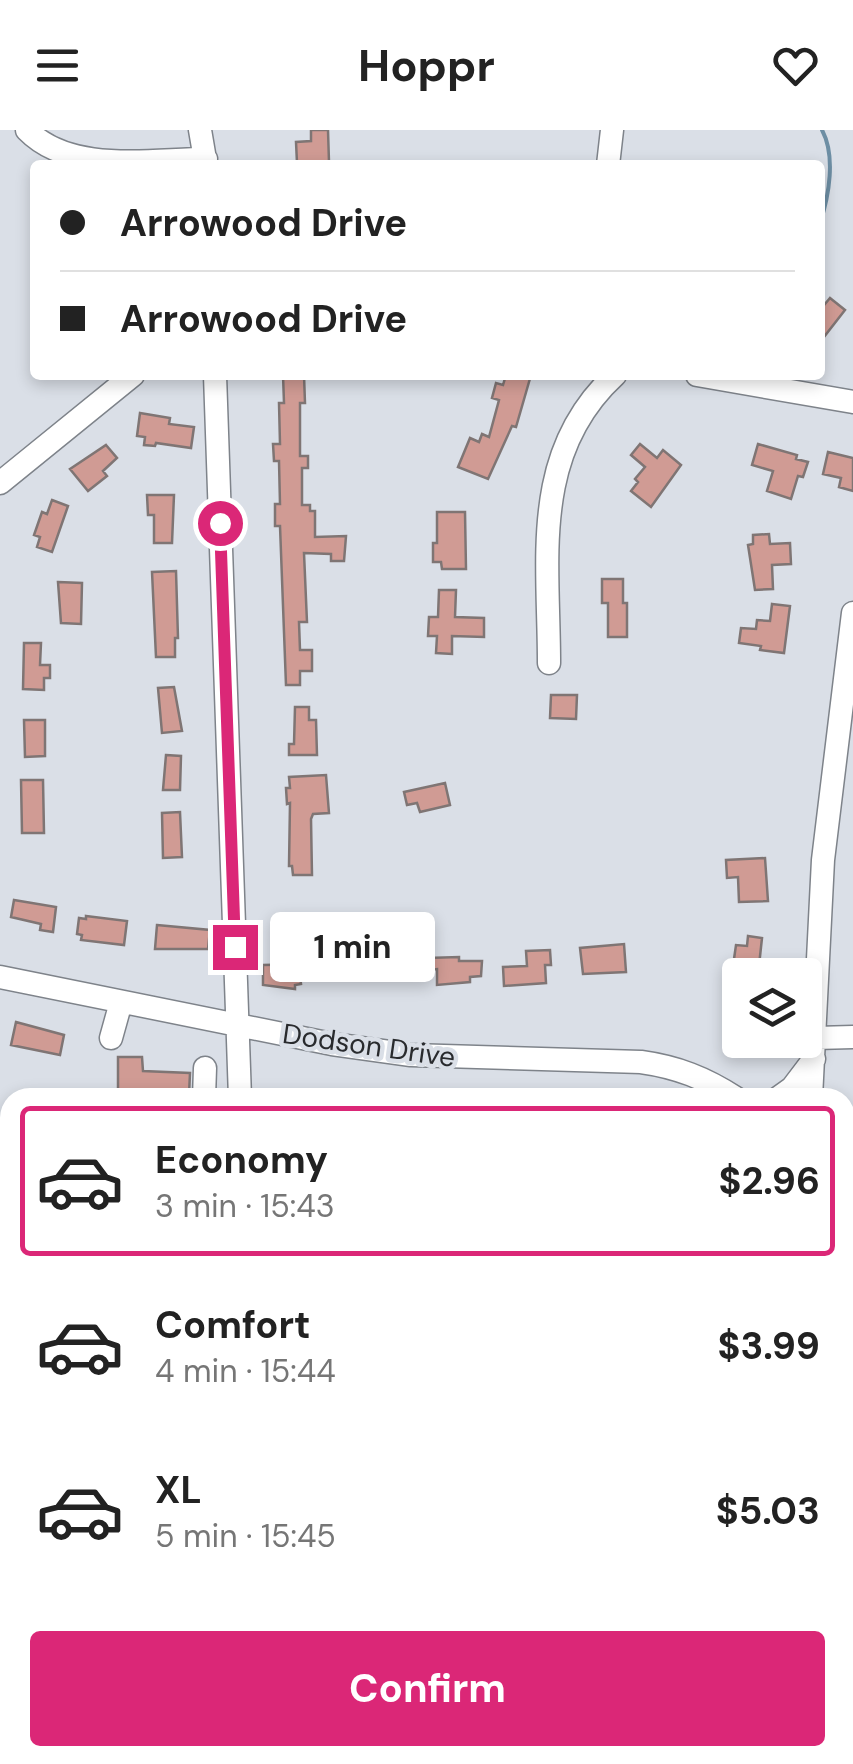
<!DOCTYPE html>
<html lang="en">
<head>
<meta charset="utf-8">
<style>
  body { margin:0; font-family:"DM Sans",sans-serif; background:#f6f6f6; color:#222; height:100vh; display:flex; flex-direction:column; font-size:38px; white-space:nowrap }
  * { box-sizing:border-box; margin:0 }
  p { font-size:32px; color:#767676 }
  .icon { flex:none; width:55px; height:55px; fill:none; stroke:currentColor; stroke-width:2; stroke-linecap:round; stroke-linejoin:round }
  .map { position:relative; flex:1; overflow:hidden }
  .side { position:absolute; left:0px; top:958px; width:855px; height:678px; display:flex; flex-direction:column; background:#fff; border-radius:30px 30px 0 0; box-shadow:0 5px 15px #0003 }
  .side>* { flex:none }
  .hud { position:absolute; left:30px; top:30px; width:795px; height:220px; border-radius:10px; box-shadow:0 5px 15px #0003; display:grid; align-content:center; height:220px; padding:0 30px; background:#fff }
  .tools { position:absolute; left:722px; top:828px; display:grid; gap:20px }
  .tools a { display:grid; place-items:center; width:100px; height:100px; border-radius:10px; background:#fff; box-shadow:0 5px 15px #0003; font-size:50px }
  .end { position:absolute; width:45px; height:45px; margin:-22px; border:12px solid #db2777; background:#fff; box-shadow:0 0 0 5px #fff }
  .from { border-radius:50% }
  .bubble { position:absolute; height:70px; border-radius:10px; background:#fff; box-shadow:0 5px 15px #0003; font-size:32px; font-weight:700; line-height:70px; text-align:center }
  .hud b { display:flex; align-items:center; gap:35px; height:95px; font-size:38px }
  .hud b+b { border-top:2px solid #e0e0e0 }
  .hud i { width:25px; height:25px; background:#222 }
  ul { padding:18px 0 0; list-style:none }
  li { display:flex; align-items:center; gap:30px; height:150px; margin:0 20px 15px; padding:0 10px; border:5px solid transparent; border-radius:10px }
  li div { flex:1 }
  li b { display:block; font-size:38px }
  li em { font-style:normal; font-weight:700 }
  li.selected { border-color:#db2777 }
  li>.icon { width:90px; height:90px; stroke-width:1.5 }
  .button { display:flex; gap:20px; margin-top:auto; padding:20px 30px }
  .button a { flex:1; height:115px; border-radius:10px; background:#db2777; color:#fff; font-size:40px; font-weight:700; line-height:115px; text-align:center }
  header { display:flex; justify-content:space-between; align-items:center; height:130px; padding:0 30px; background:#fff; font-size:45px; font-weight:700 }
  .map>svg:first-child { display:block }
</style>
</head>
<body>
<header><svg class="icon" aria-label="menu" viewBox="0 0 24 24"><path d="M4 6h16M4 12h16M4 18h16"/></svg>Hoppr<svg class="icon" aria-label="heart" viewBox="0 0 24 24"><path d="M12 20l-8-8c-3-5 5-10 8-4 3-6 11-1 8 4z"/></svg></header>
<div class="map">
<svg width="853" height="1634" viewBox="0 0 853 1634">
  <rect width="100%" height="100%" fill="#dadfe7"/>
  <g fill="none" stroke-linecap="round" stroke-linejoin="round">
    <!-- stream -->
    <path stroke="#6d8ea4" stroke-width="4" d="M820,93c9,-27 16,-67 2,-93"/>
  </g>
  <!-- building -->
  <path fill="#d09b94" stroke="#7f7574" stroke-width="2.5" d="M311,0h17l1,32 -32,1 -1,-21 15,-1z
    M830,168l15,12 -25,32v-32z
    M283,245h21l1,28h-5v53h8v12h-6v37h8v6h5v26l31,-1 -2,25h-13v-7l-27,-1 3,69h-8l1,28h12v21h-12v14h-14l-6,-159h-5v-22h5l-1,-43h-5l-1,-17h7l-1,-41h5z
    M506,245h25l-15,52 -4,-1 -24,53 -30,-12 12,-29 9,4 3,-8 7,3 10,-37 -7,-2 4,-15 7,2z
    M140,283l30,5 -1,6 25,3 -3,21 -35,-5 -1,3 -11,-1 1,-8 -8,-1z
    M640,314l17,14 6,-8 18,15 -30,42 -20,-16 7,-9 -3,-3 10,-12 -14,-12z
    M758,314l39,11 -1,4 12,3 -5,15 -5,-1 -7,23 -24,-8 6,-20 -21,-6z
    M106,315l11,13 -14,13 4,5 -19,15 -18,-22z
    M828,322l25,6v33l-14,-4 2,-9 -18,-4z
    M147,365h27l-2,48h-18v-28h-6z
    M52,370l16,6 -16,46 -15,-5 3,-10 -6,-2 8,-23 5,2z
    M437,382h28l1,57h-24l-1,-7h-8v-19h4z
    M769,404l1,10 20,-1 1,21 -19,1 1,24 -18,1 -7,-45 5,-1v-9z
    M176,441l2,67h-3v19h-19l-4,-85z
    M602,449h21v24h4v34h-19v-34h-6z
    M58,452l24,1 -1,41 -20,-1z
    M439,460h17l-1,27 29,1v19l-32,-1v18l-16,-1 1,-17h-9l1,-19h9z
    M772,474l18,2 -6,47 -24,-3 1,-4 -22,-3 2,-15 15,1 1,-9 13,1z
    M24,513h17l-1,22h10v13h-6v12l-21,-1z
    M174,557l8,44 -20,2 -4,-45z
    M551,565h26l-1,24 -26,-1z
    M295,577h14v13h7l1,35h-28v-11h5z
    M24,590h21v36l-20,1z
    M166,625l15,1 -1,34h-17z
    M326,645l3,38 -16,1 -2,5 1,56h-19l-1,-9h-3l1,-63 -3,1 -1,-16h4l-1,-11z
    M21,650h22l1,53h-22z
    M445,653l5,22 -30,7 -3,-9 -10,2 -3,-13z
    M180,682l2,45 -19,1 -1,-45z
    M765,728l3,43 -29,1 -1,-25 -11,1 -1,-18z
    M14,770l42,7 -3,25 -13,-2 1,-6 -30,-7z
    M86,786l41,5 -3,24 -43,-5 1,-5 -5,-1 2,-16 7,1z
    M157,795l53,5 -2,19h-53z
    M748,806l14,2 -4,37h-17l2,-15 -9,-1 2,-14 11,1z
    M624,814l2,28 -43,2 -3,-26z
    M330,817h17v8l80,-2v5l32,-1v4h23l-1,15 -11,1v5l-33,3v-16l-65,6 -1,-7 -23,-9v10h-14v6h-34l1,9 -6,1v4l-32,-4v-20l47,-1v-11h20z
    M550,820l1,15h-6l1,18 -42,3 -1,-19 24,-1 -1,-15z
    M16,892l48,13 -4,20 -49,-10z
    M118,927h24l1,14 47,2 -1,22 -71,3z"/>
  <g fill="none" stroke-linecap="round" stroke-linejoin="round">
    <!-- minor casing -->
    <g stroke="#7e838a" stroke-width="25">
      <path id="minor" d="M27,0c43,44 123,29 179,29
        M200,0l6,35
        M608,35l4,-35
        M215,245l25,723
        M697,245l156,27
        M0,353l133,-108
        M549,533c0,-104 -19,-210 66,-288
        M0,847l332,67 79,11 230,7c36,5 64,16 95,36
        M111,908l10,-36
        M816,908l37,-1
        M204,968l1,-30
        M778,968l14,-10 22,-29
        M811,968l12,-238 30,-247
        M845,1094l8,-4
        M0,1291h10
        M845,1293l8,-52
        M845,1310l8,-2
        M72,1625v9
        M231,1634l12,-9
        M498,1634l13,-9
        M725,1634l17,-9"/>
    </g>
    <!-- minor -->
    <use href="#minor" stroke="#fff" stroke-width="22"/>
  </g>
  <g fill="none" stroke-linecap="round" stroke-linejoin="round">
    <!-- route -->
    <path stroke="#db2777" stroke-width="12" d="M220,393l15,424"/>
  </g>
  <g text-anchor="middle" stroke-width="9" stroke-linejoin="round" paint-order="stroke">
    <!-- street labels -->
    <g font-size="28" fill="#292b2e" stroke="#dadfe7">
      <text transform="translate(369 915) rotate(8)" y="10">Dodson Drive</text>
    </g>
  </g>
</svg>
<div class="tools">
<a><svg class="icon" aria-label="layers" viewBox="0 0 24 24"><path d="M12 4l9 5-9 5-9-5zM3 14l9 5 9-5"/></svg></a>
</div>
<i class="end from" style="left:220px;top:393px"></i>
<i class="end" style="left:235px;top:817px"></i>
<div class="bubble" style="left:270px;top:782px;width:165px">1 min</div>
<div class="hud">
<b><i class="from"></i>Arrowood Drive</b>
<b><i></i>Arrowood Drive</b>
</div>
<section class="side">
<ul>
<li class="selected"><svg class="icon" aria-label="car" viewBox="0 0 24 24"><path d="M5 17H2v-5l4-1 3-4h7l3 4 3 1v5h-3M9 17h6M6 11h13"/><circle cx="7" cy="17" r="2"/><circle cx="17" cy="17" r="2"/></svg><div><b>Economy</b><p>3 min · 15:43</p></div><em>$2.96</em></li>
<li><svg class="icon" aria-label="car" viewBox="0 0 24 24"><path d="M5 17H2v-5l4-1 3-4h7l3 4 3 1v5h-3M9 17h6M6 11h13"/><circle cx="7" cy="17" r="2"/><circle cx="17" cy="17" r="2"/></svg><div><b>Comfort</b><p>4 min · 15:44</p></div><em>$3.99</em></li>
<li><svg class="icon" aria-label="car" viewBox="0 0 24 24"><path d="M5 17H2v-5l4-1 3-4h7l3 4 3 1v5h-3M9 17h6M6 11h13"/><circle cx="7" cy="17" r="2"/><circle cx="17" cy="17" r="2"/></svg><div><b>XL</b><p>5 min · 15:45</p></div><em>$5.03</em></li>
</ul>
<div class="button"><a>Confirm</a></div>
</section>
</div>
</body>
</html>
